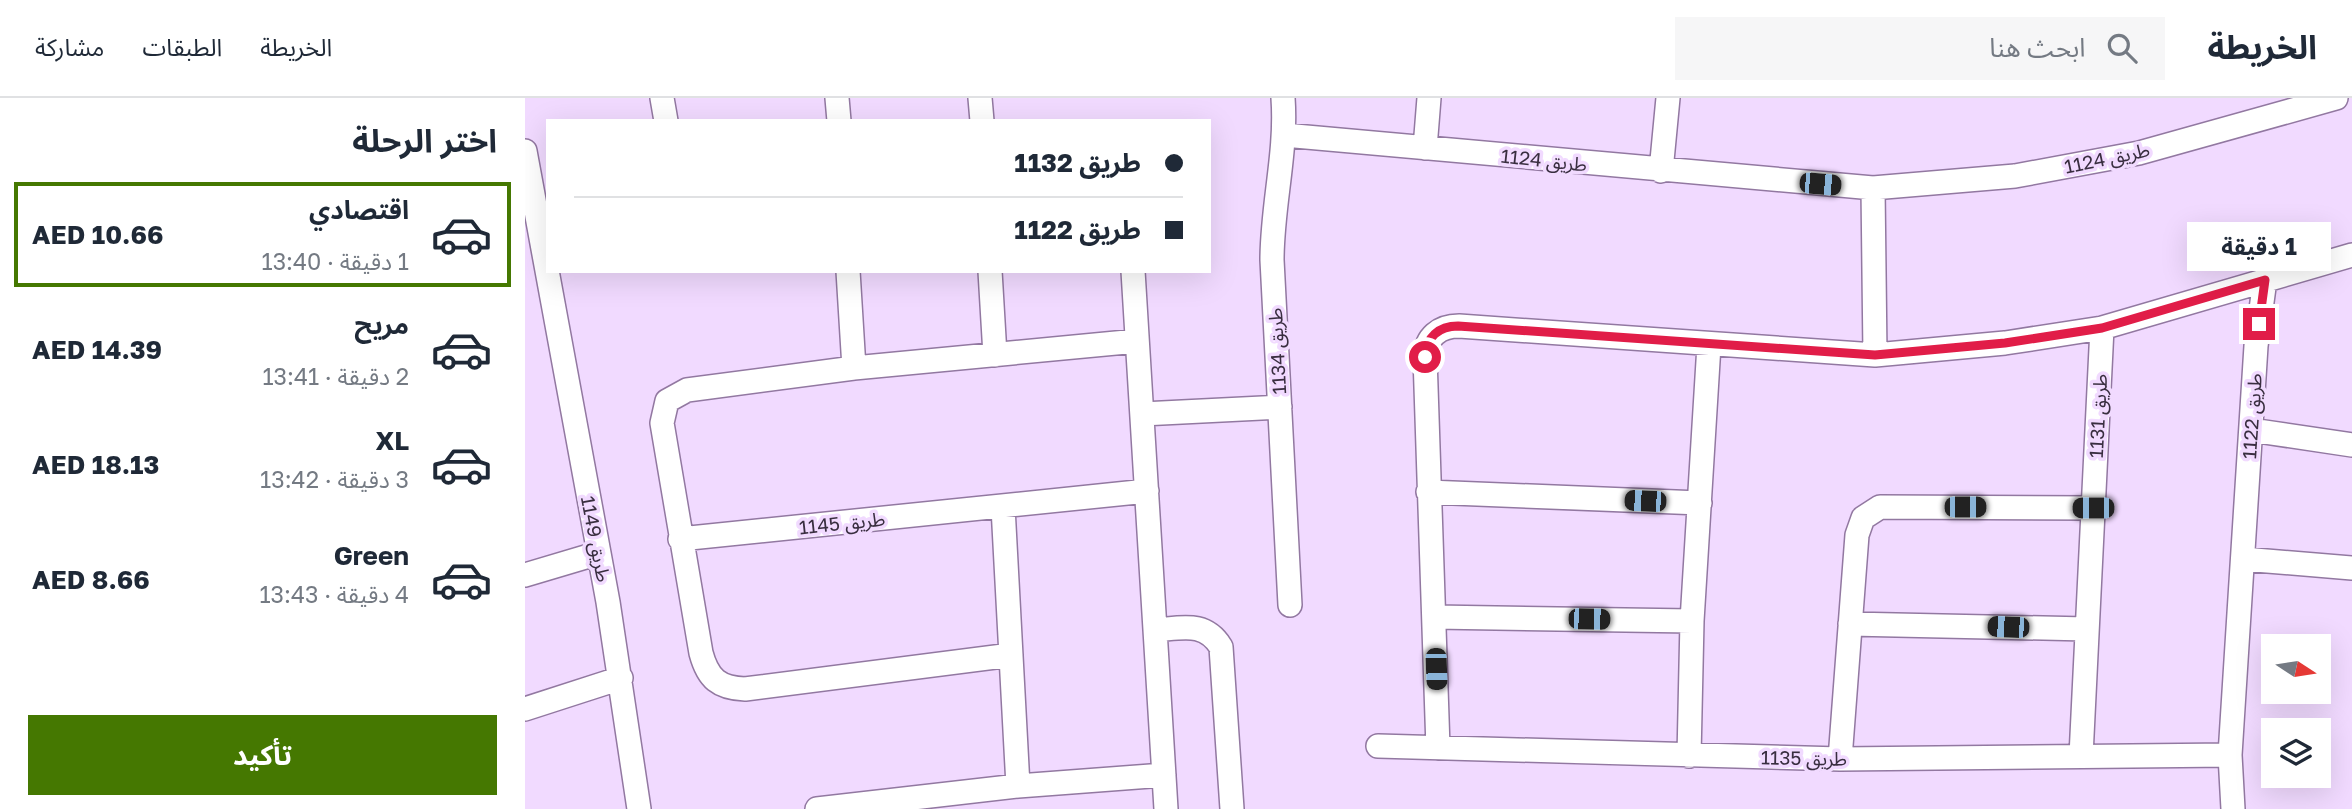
<!DOCTYPE html>
<html lang="ar">
<head>
<meta charset="utf-8">
<style>
  body { margin:0; font-family:"Golos Text","Noto Sans Arabic",sans-serif; background:#f6f6f7; color:#1f2937; direction:rtl; height:100vh; display:flex; flex-direction:column; font-size:26px; white-space:nowrap }
  * { box-sizing:border-box; margin:0 }
  p { font-size:23px; color:#747a83 }
  .icon { flex:none; width:38px; height:38px; fill:none; stroke:currentColor; stroke-width:2; stroke-linecap:round; stroke-linejoin:round }
  .map { position:relative; flex:1; overflow:hidden; direction:ltr }
  .panel { display:flex; flex-direction:column; background:#fff; width:525px }
  .panel>* { flex:none }
  .hud { position:absolute; left:21px; top:21px; width:665px; height:154px; border-radius:0px; box-shadow:0 7px 28px #0002; direction:rtl; display:grid; align-content:center; height:154px; padding:0 28px; background:#fff }
  .needle { width:46px; rotate:102deg }
  .controls { position:absolute; left:1736px; top:536px; display:grid; gap:14px }
  .controls a { display:grid; place-items:center; width:70px; height:70px; border-radius:0px; background:#fff; box-shadow:0 7px 28px #0002; font-size:35px }
  .end { position:absolute; width:32px; height:32px; margin:-16px; border:9px solid #e11d48; background:#fff; box-shadow:0 0 0 4px #fff }
  .from { border-radius:50% }
  .bubble { position:absolute; height:49px; border-radius:0px; background:#fff; box-shadow:0 7px 28px #0002; font-size:23px; font-weight:700; line-height:49px; text-align:center; direction:rtl }
  .car { position:absolute; width:21px; height:42px; margin:-21px -10px; border-radius:9px; box-shadow:0 0 5px 2px #0007; background:linear-gradient(#222 24%,#8ab4d8 0 40%,#222 0 76%,#8ab4d8 0 86%,#222 0) }
  .hud b { display:flex; align-items:center; gap:24px; height:66px; font-size:26px }
  .hud b+b { border-top:2px solid #e0e1e3 }
  .hud i { width:18px; height:18px; background:#1f2937 }
  ul { padding:0; list-style:none }
  li { display:flex; align-items:center; gap:21px; height:105px; margin:0 14px 10px; padding:0 14px; border:4px solid transparent; border-radius:0px }
  li div { flex:1 }
  li b { display:block; font-size:26px }
  li em { font-style:normal; font-weight:700 }
  li.active { border-color:#457801 }
  li>.icon { width:63px; height:63px; stroke-width:1.5 }
  h2 { padding:0 28px; font-size:32px; line-height:84px }
  .cta { display:flex; gap:14px; margin-top:auto; padding:14px 28px }
  .cta a { flex:1; height:80px; border-radius:0px; background:#457801; color:#fff; font-size:28px; font-weight:700; line-height:80px; text-align:center }
  header { display:flex; align-items:center; gap:42px; box-sizing:border-box; height:98px; padding:0 35px; background:#fff; border-bottom:2px solid #e0e1e3 }
  header strong { font-size:33px }
  nav { display:flex; gap:38px; margin-inline-start:auto; font-size:24px }
  .search { width:490px; height:63px; background:#f6f6f7; display:flex; align-items:center; gap:18px; box-sizing:border-box; padding:0 24px; border-radius:0px; color:#747a83; font-size:26px }
  main { display:flex; flex:1; min-height:0 }
  .map>svg:first-child { display:block }
</style>
</head>
<body>
<header>
<strong>الخريطة</strong>
<div class="search"><svg class="icon" aria-label="search" viewBox="0 0 24 24"><circle cx="10" cy="10" r="6"/><path d="M15 15l6 6"/></svg>ابحث هنا</div>
<nav><a>الخريطة</a><a>الطبقات</a><a>مشاركة</a></nav>
</header>
<main>
<div class="map">
<svg width="1827" height="711" viewBox="0 0 1827 711">
  <rect width="100%" height="100%" fill="#f1daff"/>
  <g fill="none" stroke-linecap="round" stroke-linejoin="round">
    <!-- minor casing -->
    <g stroke="#9278a1" stroke-width="26">
      <path id="minor" d="M137,0l4,23
        M312,0l2,23
        M455,0l2,23
        M758,0c4,55 -11,107 -11,162l18,345
        M759,37l589,53 142,-12 124,-23 197,-55
        M900,50l4,-50
        M0,53l83,451 31,207
        M1136,73l7,-73
        M1348,90l2,167
        M323,173l6,97
        M465,173l5,84
        M608,173l33,538
        M617,316l138,-7
        M1726,332l101,15
        M903,394l272,11
        M478,409l15,279
        M155,441l467,-48
        M1718,461l109,9
        M0,477l74,-22
        M910,519l257,4
        M1325,526l237,5
        M631,532c27,-2 49,-9 65,17l11,162
        M486,557l-266,34c-26,-1 -37,-10 -44,-36l-39,-230 5,-22 20,-11 167,-22 283,-27
        M0,611l96,-31
        M853,648l462,13 390,-4
        M913,650l-13,-391c1,-20 14,-31 34,-31l416,29 130,-12 97,-15 250,-73
        M1164,658l3,-135 17,-276
        M1556,658l21,-428
        M1315,661l17,-224 6,-17 17,-11 213,1
        M292,711l201,-23 146,-11
        M1708,711l-3,-54 26,-409 9,-66"/>
    </g>
    <!-- minor -->
    <use href="#minor" stroke="#fff" stroke-width="23"/>
  </g>
  <g fill="none" stroke-linecap="round" stroke-linejoin="round">
    <!-- route -->
    <path stroke="#e11d48" stroke-width="9" d="M900,259c1,-20 14,-31 33,-31l417,29 130,-12 97,-15 163,-48 -6,44"/>
  </g>
  <g text-anchor="middle" stroke-width="7" stroke-linejoin="round" paint-order="stroke">
    <!-- street labels -->
    <g font-size="19" fill="#392e40" stroke="#f1daff">
      <text transform="translate(1582 60) rotate(-12)" y="7">طريق 1124</text>
      <text transform="translate(1019 62) rotate(6)" y="7">طريق 1124</text>
      <text transform="translate(752 253) rotate(-93)" y="7">طريق 1134</text>
      <text transform="translate(1573 318) rotate(-87)" y="7">طريق 1131</text>
      <text transform="translate(1727 318) rotate(-86)" y="7">طريق 1122</text>
      <text transform="translate(317 425) rotate(-6)" y="7">طريق 1145</text>
      <text transform="translate(71 441) rotate(79)" y="7">طريق 1149</text>
      <text transform="translate(1279 660) rotate(1)" y="7">طريق 1135</text>
    </g>
  </g>
</svg>
<div class="controls">
<a><svg class="needle" viewBox="-14 -14 28 28"><path d="M0-13l5 13h-10z" fill="#e53935"/><path d="M0 13l5-13h-10z" fill="#747a83"/></svg></a>
<a><svg class="icon" aria-label="layers" viewBox="0 0 24 24"><path d="M12 4l9 5-9 5-9-5zM3 14l9 5 9-5"/></svg></a>
</div>
<i class="end from" style="left:900px;top:259px"></i>
<i class="end" style="left:1734px;top:226px"></i>
<div class="bubble" style="left:1662px;top:124px;width:144px">1 دقيقة</div>
<i class="car" style="left:1295px;top:86px;rotate:95deg"></i>
<i class="car" style="left:1120px;top:403px;rotate:272deg"></i>
<i class="car" style="left:1440px;top:409px;rotate:90deg"></i>
<i class="car" style="left:1568px;top:410px;rotate:270deg"></i>
<i class="car" style="left:1064px;top:521px;rotate:91deg"></i>
<i class="car" style="left:1483px;top:529px;rotate:272deg"></i>
<i class="car" style="left:911px;top:571px;rotate:178deg"></i>
<div class="hud">
<b><i class="from"></i>طريق 1132</b>
<b><i></i>طريق 1122</b>
</div>
</div>
<section class="panel">
<h2>اختر الرحلة</h2>
<ul>
<li class="active"><svg class="icon" aria-label="car" viewBox="0 0 24 24"><path d="M5 17H2v-5l4-1 3-4h7l3 4 3 1v5h-3M9 17h6M6 11h13"/><circle cx="7" cy="17" r="2"/><circle cx="17" cy="17" r="2"/></svg><div><b>اقتصادي</b><p>1 دقيقة · 13:40</p></div><em>AED 10.66</em></li>
<li><svg class="icon" aria-label="car" viewBox="0 0 24 24"><path d="M5 17H2v-5l4-1 3-4h7l3 4 3 1v5h-3M9 17h6M6 11h13"/><circle cx="7" cy="17" r="2"/><circle cx="17" cy="17" r="2"/></svg><div><b>مريح</b><p>2 دقيقة · 13:41</p></div><em>AED 14.39</em></li>
<li><svg class="icon" aria-label="car" viewBox="0 0 24 24"><path d="M5 17H2v-5l4-1 3-4h7l3 4 3 1v5h-3M9 17h6M6 11h13"/><circle cx="7" cy="17" r="2"/><circle cx="17" cy="17" r="2"/></svg><div><b>XL</b><p>3 دقيقة · 13:42</p></div><em>AED 18.13</em></li>
<li><svg class="icon" aria-label="car" viewBox="0 0 24 24"><path d="M5 17H2v-5l4-1 3-4h7l3 4 3 1v5h-3M9 17h6M6 11h13"/><circle cx="7" cy="17" r="2"/><circle cx="17" cy="17" r="2"/></svg><div><b>Green</b><p>4 دقيقة · 13:43</p></div><em>AED 8.66</em></li>
</ul>
<div class="cta"><a>تأكيد</a></div>
</section>
</main>
</body>
</html>
